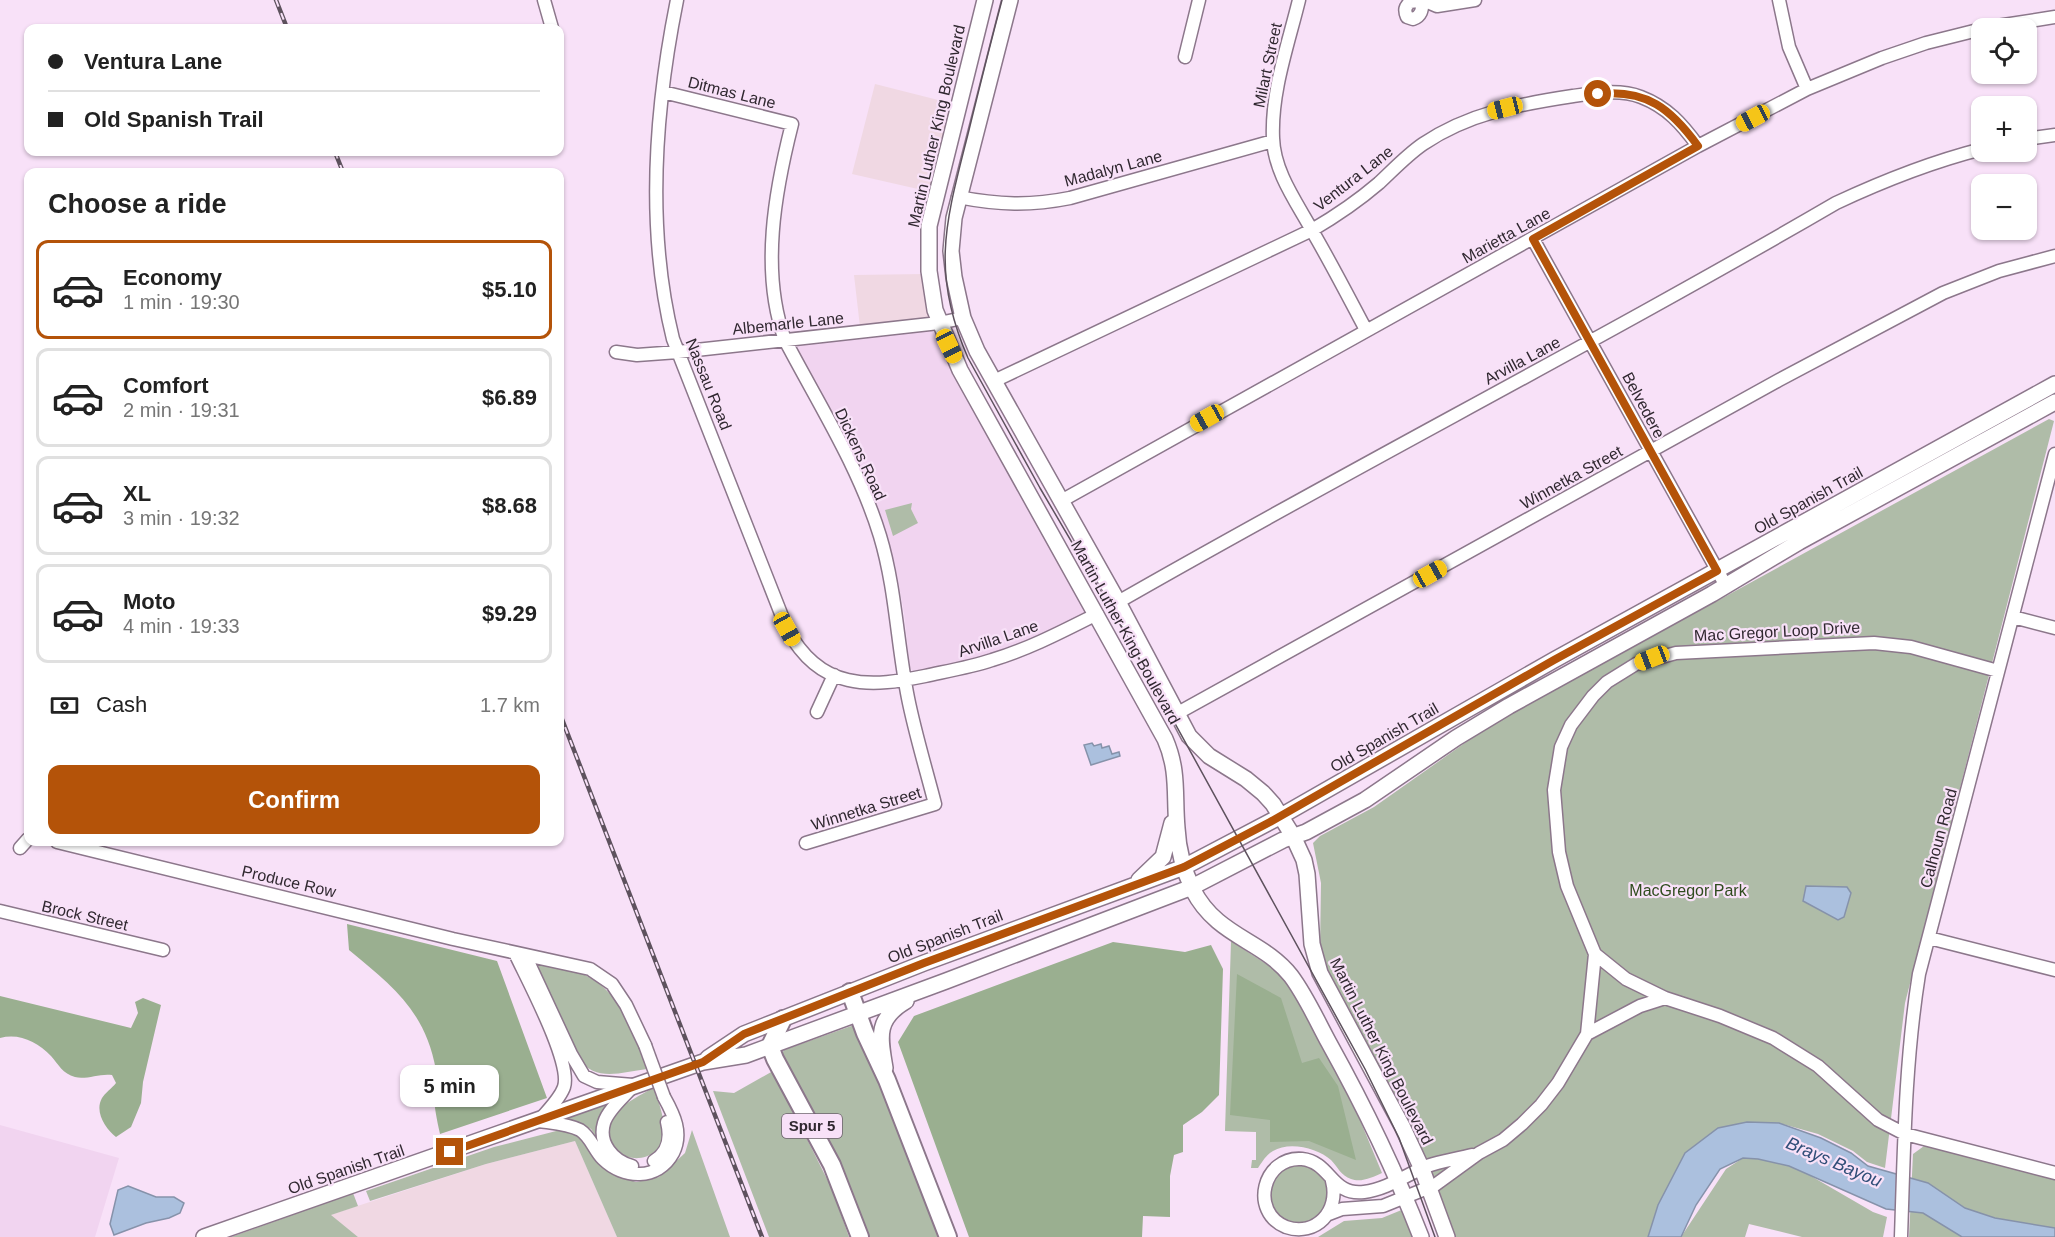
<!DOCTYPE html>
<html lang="en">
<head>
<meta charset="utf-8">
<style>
  body { margin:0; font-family:Helvetica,sans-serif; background:#f6f6f6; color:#222; height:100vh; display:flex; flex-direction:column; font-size:22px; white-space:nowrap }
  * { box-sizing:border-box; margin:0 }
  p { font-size:20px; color:#767676 }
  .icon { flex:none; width:33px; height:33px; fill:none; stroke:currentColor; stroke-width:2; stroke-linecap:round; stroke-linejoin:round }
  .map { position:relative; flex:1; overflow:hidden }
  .sheet { position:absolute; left:24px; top:168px; width:540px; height:678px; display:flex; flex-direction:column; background:#fff; border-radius:12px; box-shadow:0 2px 4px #0004 }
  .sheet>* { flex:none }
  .hud { position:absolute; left:24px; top:24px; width:540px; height:132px; border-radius:12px; box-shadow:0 2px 4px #0004; display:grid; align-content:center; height:132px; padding:0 24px; background:#fff }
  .fabs { position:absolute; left:1971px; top:18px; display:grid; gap:12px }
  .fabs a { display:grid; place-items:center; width:66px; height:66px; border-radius:12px; background:#fff; box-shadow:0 2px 4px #0004; font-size:30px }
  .end { position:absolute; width:27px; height:27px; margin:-14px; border:8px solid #b45309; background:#fff; box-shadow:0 0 0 3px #fff }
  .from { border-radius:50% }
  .bubble { position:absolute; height:42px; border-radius:12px; background:#fff; box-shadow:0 2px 4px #0004; font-size:20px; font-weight:700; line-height:42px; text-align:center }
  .car { position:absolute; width:18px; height:36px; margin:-18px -9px; border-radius:8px; box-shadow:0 0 4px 2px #0007; background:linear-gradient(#f5c518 24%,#345 0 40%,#f5c518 0 76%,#345 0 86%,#f5c518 0) }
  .hud b { display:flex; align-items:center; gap:21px; height:57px; font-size:22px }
  .hud b+b { border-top:2px solid #e0e0e0 }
  .hud i { width:15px; height:15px; background:#222 }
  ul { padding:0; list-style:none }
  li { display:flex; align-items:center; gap:18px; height:99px; margin:0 12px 9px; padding:0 12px; border:3px solid #e0e0e0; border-radius:12px }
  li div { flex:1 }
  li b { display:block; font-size:22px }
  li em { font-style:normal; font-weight:700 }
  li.active { border-color:#b45309 }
  li>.icon { width:54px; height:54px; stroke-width:1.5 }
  h2 { padding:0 24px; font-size:27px; line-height:72px }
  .pay { display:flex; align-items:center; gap:15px; height:66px; padding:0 24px; font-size:22px }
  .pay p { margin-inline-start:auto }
  .primary-button { display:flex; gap:12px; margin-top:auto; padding:12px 24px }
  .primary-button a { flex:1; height:69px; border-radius:12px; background:#b45309; color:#fff; font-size:24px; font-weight:700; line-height:69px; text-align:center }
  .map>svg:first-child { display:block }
</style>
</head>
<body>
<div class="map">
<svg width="2055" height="1237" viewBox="0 0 2055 1237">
  <rect width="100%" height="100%" fill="#f8e1f8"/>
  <!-- commercial -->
  <path fill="#f0d8e3" d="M875,84l79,20 -23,88 -79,-18z
    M924,274l6,38 -2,5 -5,3 -63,7 -6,-52z
    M575,1141l42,96h-259l-28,-22 156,-51z"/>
  <!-- built -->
  <path fill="#f1d4f0" d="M929,330l9,4 149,278 -4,4 -56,26 -46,16 -66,15 -5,-5 -6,-55 -9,-49 -17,-54 -26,-59 -55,-98v-6l5,-4z
    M0,1125l119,33 -24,79h-95z"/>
  <!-- green -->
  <path fill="#afbca8" d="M2049,419l5,2 -149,582 -20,165 -18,-6 -14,-11 -35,-17 -39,-11 -121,82 -10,32h-193l-16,-45 -29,-69 -82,-150 -8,-25 1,-65 -8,-40 7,-7 54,-29 95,-67 49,-30z
    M912,503l-1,6 7,14 -25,13 -8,-26z
    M1231,941l49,32 16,20 59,115 27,65c-9,4 -21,10 -31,6 -10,-3 -14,-13 -20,-19 -13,-12 -42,-19 -58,-9 -6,3 -11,11 -15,17h-7l1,-8h4v-28l-31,-1z
    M538,963c14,3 32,5 45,11 39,18 51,58 64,95 -26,3 -51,14 -69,-11l-39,-86z
    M854,1025l4,2 81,210h-74l-81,-178 -2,-6 2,-3z
    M773,1071l59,118 17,48h-80l-56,-146 21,2z
    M654,1087c4,14 11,31 10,45 -1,32 -46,35 -55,7 -2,-5 -2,-13 0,-18 8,-15 31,-25 45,-34z
    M609,1102l1,1 -12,37 -7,-11 -24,-11 -1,-2z
    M560,1130h14l42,45 20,7 23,-5 26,-24 7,-23 38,107h-113l-42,-96 -89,23 -116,37 -4,-10 128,-44z
    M1924,1146l131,32v59h-146l4,-83z
    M1767,1157l25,8 81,47 14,5 -4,20h-81l-53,-13 -4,13h-64l45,-68 17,-11z
    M1291,1164l21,2 15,14 3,11 -4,21 -17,13 -21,-1 -16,-12c-3,-30 -8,-31 19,-48z
    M353,1193l5,13 -27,9 27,22h-127z
    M1404,1209l12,28h-98l26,-16 38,-3z"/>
  <!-- forest -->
  <path fill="#9aaf90" d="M347,924l150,37 50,137 -107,36c-3,-14 -6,-27 -6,-41 0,-8 3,-16 2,-23 -11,-60 -44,-84 -87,-120z
    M1113,942l72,10 26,-7 12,24 -4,126 -17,17 -19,13v27l-9,3 -4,21v41l-27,-1 -1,21h-173l-71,-195 16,-26z
    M1237,974l44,24 21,65 17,-5 19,28 18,74 -47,-19 -39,1v-22l-40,-5z
    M0,996l131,32 7,-15 -3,-11 8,-4 18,7 -18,77 -2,21 -10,24 -15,10c-10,-8 -22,-25 -14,-39 3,-5 10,-10 14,-15l-4,-8c-12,-2 -26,5 -37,2 -12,-3 -17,-13 -24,-21 -14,-14 -31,-23 -51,-18z"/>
  <!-- water -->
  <path fill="#abc0de" stroke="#8692aa" stroke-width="1.5" d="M1092,743l2,3 7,-2 1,4 7,-2 3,8 7,-2 1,4 -29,9 -7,-20z
    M1806,886l41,1 4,6 -7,24 -6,3 -35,-19z
    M1747,1122l32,1 42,15 30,15 17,13 60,17 37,25 30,10 60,10v9h-93l-39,-24 -37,-4 -97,-43 -31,-7 -15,-1 -23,11 -24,36 -15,32h-33l10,-32 27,-52 33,-25z
    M128,1186l28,11h18l10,6 -4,10 -11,5 -23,5 -32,12 -4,-11 8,-34z"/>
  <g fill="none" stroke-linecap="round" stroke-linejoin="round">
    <!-- minor casing -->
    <g stroke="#8c778b" stroke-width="15">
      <path id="minor" d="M544,0l8,28
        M677,0c-22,109 -31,230 -4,339l114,290c13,24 33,45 61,51 26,6 52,1 77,-4 23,-5 46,-9 67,-16 37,-11 71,-29 105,-46
        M1299,0c-11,45 -28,92 -26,138 1,35 25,66 41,96 18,31 35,64 52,96
        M1423,0c-1,9 -1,16 -10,19l-6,-2c-3,-7 -2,-10 3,-15l13,-2 14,6 38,-6
        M1779,0l10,47 18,42
        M1984,28l71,-11
        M1185,57l14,-57
        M663,92l129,32c-17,67 -32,148 -7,216 33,63 74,127 95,196 16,53 17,108 28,162 7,35 18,71 27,106l-129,39
        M2026,139l29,-4
        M958,197c41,8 72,9 112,1l203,-57
        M1533,239l193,347
        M616,352l21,3 41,-3 261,-29 24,-5
        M994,381l318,-151c24,-14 46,-29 67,-47 14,-13 28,-28 44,-39 46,-31 97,-40 150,-48 22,-3 47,-7 68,1 26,10 41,27 57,49
        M1061,501l637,-355 109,-57 75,-31 44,-15 56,-14
        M1118,602c237,-136 481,-261 718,-399 47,-22 95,-41 146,-54
        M2013,617l42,11
        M1998,671l-87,-24 -37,-4 -198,10 -40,11 -29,18 -14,14 -22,29 -10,22 -7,43 5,62 8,34 28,68 31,25 39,19 55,18 53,22 45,28 60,54 27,14 150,39
        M817,712l17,-37
        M1176,714l603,-334 164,-87 56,-22 56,-15
        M57,842l396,97 137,30 22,15 14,21 19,40
        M20,848l8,-9
        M0,911l163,39
        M1929,938l126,32
        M515,953c12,26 57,109 49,134 -4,12 -17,24 -25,34 13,2 29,3 41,9 11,7 14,20 23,29 20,20 55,22 70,-6 10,-20 1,-38 -9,-56
        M525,955l46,99 13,22 13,6 36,3
        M1587,1034l8,-80
        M654,1161c15,-9 17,-23 13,-39
        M632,1166c-19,-5 -34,-23 -28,-43 4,-14 21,-27 30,-38
        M1332,1181c8,30 -16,56 -46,46 -37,-15 -23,-71 16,-68 29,3 29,37 62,33 23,-3 42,-17 63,-26 14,-5 30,-7 45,-11
        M1329,1214l13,-5 41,-3 52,-21 44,-32 24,-13 19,-16 19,-19 17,-22 29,-49 53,-28 25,-8
        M1901,1237c3,-88 4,-176 18,-263l136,-520"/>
    </g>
    <!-- major casing -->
    <g stroke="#8c778b" stroke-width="18">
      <path id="major" d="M985,0l-56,226v45l6,39 25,60 205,369c14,32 9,56 12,89 1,21 7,43 16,62 24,47 70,50 98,86 15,20 26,45 38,67 35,63 66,127 92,194
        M1010,0l-56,218 -3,33 3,26 9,41 14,33 141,251 71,134 20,20 37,23 17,14 10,11 20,32 11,24 3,14 5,70 8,29 82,153 20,43 25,68
        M1139,880l24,-23 9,-34
        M708,1058l36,-24 180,-71 260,-96 97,-51 273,-156 501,-276
        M885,1068c-5,-30 -10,-49 21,-67
        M204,1237l499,-175 43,-7 200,-74 246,-94 91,-47 23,-8 59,-32 91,-62 53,-32 203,-112 87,-52 256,-140"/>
    </g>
    <!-- highway casing -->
    <g stroke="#8c778b" stroke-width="20">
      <path id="highway" d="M850,992l15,41 22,47 61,157
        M783,1019l-13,27 5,13 57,106 28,72"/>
    </g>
    <!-- minor -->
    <use href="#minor" stroke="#fff" stroke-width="12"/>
    <!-- major -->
    <use href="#major" stroke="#fff" stroke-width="15"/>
    <!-- highway -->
    <use href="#highway" stroke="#fff" stroke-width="16"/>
    <!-- tram -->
    <path stroke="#5e525e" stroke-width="1.5" d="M1002,0c-12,45 -23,89 -34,134 -22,87 -38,137 0,224l72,130 88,150 237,431 34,69 36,99"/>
    <!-- rail casing -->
    <g stroke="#5e525e" stroke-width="4.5">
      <path id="rail" d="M276,0l11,28
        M335,152l8,20
        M560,714l202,523"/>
    </g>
    <!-- rail -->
    <use href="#rail" stroke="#f8e1f8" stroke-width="2" stroke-dasharray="7" stroke-linecap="butt"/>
    <!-- minor-bridge casing -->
    <g stroke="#8c778b" stroke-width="15" stroke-linecap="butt">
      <path id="minor-bridge" d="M645,1045l19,52"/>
    </g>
    <!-- minor-bridge -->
    <use href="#minor-bridge" stroke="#fff" stroke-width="12"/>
  </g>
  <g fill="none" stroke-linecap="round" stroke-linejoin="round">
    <!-- route -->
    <path stroke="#b45309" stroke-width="8" d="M450,1152l253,-90 41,-28 180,-71 260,-96 86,-45 284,-162 163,-89 -184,-332 165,-93c-27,-37 -51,-57 -100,-52"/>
  </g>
  <g text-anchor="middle" stroke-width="4.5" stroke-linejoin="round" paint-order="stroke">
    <!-- shield labels -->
    <rect fill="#f8e1f8" stroke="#6c606c" stroke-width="1.5" x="782" y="1114" width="60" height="24" rx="4.5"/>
    <g font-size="15" font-weight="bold" fill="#302830">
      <text x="812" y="1131">Spur 5</text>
    </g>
    <!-- street labels -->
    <g font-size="16" fill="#302830" stroke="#f8e1f8">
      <text transform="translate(1267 65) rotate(-78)" y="6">Milart Street</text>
      <text transform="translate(732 92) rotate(14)" y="6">Ditmas Lane</text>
      <text transform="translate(936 126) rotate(-77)" y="6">Martin Luther King Boulevard</text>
      <text transform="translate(1113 168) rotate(-15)" y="6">Madalyn Lane</text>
      <text transform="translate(1353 178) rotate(-38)" y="6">Ventura Lane</text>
      <text transform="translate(1506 235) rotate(-29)" y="6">Marietta Lane</text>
      <text transform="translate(788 323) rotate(-6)" y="6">Albemarle Lane</text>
      <text transform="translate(1522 360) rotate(-28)" y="6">Arvilla Lane</text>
      <text transform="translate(709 384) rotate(68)" y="6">Nassau Road</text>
      <text transform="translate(1644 405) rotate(62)" y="6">Belvedere</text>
      <text transform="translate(861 454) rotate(65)" y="6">Dickens Road</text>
      <text transform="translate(1571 477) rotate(-29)" y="6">Winnetka Street</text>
      <text transform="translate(1808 500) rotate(-29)" y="6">Old Spanish Trail</text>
      <text transform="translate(1777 631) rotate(-3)" y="6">Mac Gregor Loop Drive</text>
      <text transform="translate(1126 632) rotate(61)" y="6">Martin Luther King Boulevard</text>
      <text transform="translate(998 638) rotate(-19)" y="6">Arvilla Lane</text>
      <text transform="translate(1384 737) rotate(-30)" y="6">Old Spanish Trail</text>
      <text transform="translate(866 808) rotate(-17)" y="6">Winnetka Street</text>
      <text transform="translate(1938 838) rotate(-75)" y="6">Calhoun Road</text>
      <text transform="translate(289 881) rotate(13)" y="6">Produce Row</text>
      <text transform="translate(85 915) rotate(13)" y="6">Brock Street</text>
      <text transform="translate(945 936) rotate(-21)" y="6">Old Spanish Trail</text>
      <text transform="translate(1382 1051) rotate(63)" y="6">Martin Luther King Boulevard</text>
      <text transform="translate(346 1169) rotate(-19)" y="6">Old Spanish Trail</text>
    </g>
    <!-- park labels -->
    <g font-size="16" fill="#2e4b1d" stroke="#f8e1f8">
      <text x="1688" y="896">MacGregor Park</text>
    </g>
    <!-- water labels -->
    <g font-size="18" font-style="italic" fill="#304e78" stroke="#f8e1f8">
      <text transform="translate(1834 1162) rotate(23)" y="6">Brays Bayou</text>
    </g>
  </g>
</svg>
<div class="fabs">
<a><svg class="icon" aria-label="locate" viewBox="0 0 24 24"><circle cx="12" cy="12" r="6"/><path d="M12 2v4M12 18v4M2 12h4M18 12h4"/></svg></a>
<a>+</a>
<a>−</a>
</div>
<i class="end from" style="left:1598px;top:94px"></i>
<i class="end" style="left:450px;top:1152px"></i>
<div class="bubble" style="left:400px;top:1065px;width:99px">5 min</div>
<i class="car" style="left:1505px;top:108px;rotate:256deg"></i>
<i class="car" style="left:1753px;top:118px;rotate:242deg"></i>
<i class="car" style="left:949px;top:346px;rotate:154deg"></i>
<i class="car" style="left:1207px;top:418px;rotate:241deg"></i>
<i class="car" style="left:1430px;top:574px;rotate:61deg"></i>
<i class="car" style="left:787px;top:629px;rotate:151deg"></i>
<i class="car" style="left:1652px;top:658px;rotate:249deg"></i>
<div class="hud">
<b><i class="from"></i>Ventura Lane</b>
<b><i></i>Old Spanish Trail</b>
</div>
<section class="sheet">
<h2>Choose a ride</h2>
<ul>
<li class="active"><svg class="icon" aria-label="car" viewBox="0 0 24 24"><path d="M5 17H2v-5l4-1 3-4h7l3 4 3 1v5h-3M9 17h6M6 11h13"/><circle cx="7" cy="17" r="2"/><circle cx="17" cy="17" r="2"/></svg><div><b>Economy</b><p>1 min · 19:30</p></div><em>$5.10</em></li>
<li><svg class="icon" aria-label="car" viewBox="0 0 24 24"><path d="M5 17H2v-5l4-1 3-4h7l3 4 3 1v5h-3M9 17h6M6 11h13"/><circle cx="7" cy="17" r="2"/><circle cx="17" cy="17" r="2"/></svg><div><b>Comfort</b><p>2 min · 19:31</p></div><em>$6.89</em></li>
<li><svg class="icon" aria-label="car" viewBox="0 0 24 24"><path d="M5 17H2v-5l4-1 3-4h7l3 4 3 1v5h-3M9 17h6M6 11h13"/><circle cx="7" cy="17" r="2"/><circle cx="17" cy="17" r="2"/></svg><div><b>XL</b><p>3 min · 19:32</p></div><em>$8.68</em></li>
<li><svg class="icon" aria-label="car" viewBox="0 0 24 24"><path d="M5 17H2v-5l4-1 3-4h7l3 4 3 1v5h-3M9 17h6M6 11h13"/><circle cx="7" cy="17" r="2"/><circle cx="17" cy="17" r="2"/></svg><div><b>Moto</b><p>4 min · 19:33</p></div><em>$9.29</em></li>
</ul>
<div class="pay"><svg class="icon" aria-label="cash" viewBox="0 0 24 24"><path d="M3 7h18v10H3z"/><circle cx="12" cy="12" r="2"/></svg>Cash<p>1.7 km</p></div>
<div class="primary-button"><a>Confirm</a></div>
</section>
</div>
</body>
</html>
